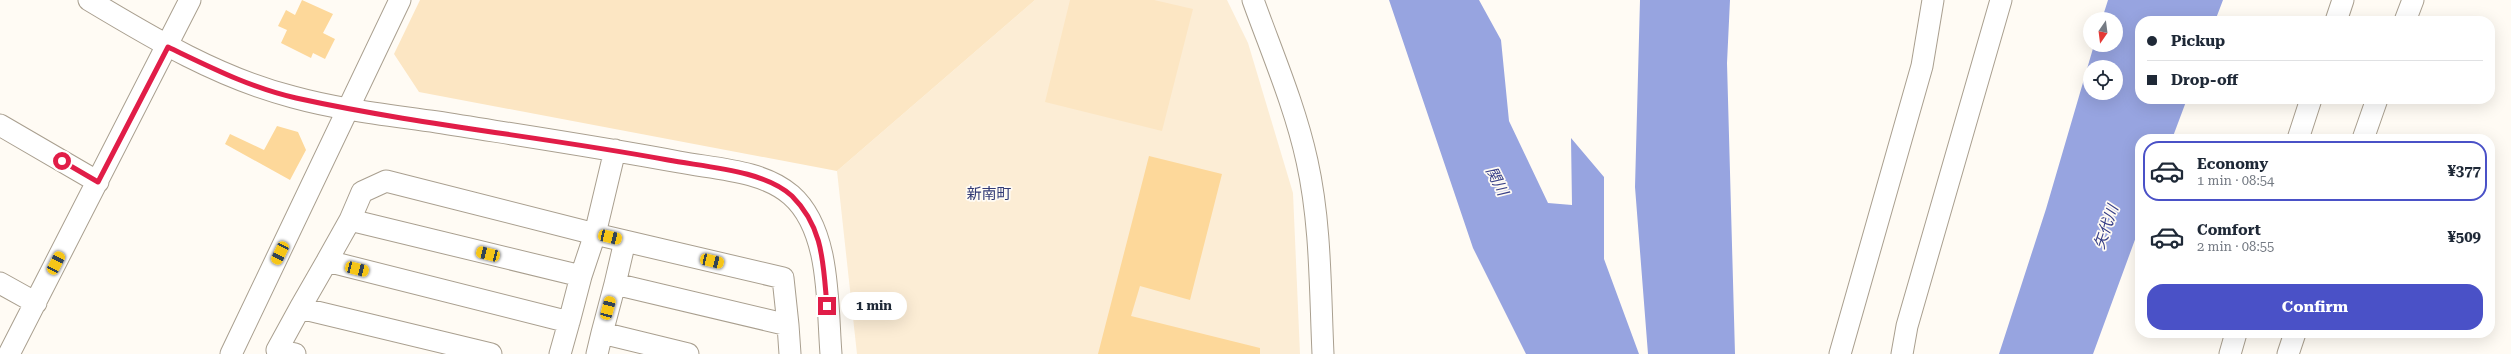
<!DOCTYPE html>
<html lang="en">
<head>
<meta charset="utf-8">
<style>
  body { margin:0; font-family:"Roboto Serif","Noto Sans JP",serif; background:#f6f6f7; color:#1f2937; height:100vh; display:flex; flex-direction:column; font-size:15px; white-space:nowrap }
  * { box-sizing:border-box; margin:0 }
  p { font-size:13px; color:#747a83 }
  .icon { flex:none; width:22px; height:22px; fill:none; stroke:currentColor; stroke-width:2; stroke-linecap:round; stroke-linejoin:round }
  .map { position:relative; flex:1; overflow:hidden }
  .sheet { position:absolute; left:2135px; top:134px; width:360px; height:204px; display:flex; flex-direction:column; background:#fff; border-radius:16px; box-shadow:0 4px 16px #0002 }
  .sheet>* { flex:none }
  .top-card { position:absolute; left:2135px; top:16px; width:360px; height:88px; border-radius:16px; box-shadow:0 4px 16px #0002; display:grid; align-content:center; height:88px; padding:0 12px; background:#fff }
  .needle { width:26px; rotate:194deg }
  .buttons { position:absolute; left:2083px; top:12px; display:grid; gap:8px }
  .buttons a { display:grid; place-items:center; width:40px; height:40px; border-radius:50%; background:#fff; box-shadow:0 4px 16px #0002; font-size:20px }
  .end { position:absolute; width:18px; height:18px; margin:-9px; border:5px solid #e11d48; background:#fff; box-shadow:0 0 0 2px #fff }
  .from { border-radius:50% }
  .bubble { position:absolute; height:28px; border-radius:14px; background:#fff; box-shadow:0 4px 16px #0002; font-size:13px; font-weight:700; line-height:28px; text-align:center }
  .car { position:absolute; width:12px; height:24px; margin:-12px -6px; border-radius:5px; box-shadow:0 0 3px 1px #0007; background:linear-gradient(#f5c518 24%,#345 0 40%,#f5c518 0 76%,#345 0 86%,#f5c518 0) }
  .top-card b { display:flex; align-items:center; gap:14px; height:38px; font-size:15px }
  .top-card b+b { border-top:1px solid #e0e1e3 }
  .top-card i { width:10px; height:10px; background:#1f2937 }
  ul { padding:7px 0 0; list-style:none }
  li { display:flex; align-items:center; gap:12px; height:60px; margin:0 8px 6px; padding:0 4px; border:2px solid transparent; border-radius:16px }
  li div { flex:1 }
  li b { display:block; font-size:15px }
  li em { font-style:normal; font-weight:700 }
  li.on { border-color:#4a51c7 }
  li>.icon { width:36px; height:36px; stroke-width:1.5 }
  .cta { display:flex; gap:8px; margin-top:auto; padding:8px 12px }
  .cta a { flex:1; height:46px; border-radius:16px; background:#4a51c7; color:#fff; font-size:16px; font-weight:700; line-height:46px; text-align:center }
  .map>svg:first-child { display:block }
</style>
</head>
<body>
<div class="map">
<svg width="2511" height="354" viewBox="0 0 2511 354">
  <rect width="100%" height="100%" fill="#fffbf4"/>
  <!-- built -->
  <path fill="#fcedd5" d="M1035,0h192l21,43 45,150 7,161h-443l-20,-183z"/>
  <!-- green -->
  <path fill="#fce6c3" d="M420,0h615l-198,171 -418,-79 -25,-38z
    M1070,0h84l39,9 -31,122 -117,-29z"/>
  <!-- water -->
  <path fill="#97a4e0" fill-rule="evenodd" d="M1389,0h90l22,40 8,81 39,82 24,2 -1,-67 33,39v82l35,95h-113l-53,-106z
    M1640,0h90l-3,63 8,291h-87l-13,-167z
    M2108,0h115l-8,21h-75v78h47l-15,40h-32v87l-47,128h-94l47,-145 48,-164h22v-26h-14zM2090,67h26v26h-26z"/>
  <!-- building -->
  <path fill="#fdd89a" d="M302,0l31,14 -10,19 12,6 -10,20 -12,-6 -2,5 -30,-15 6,-13 -9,-4 8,-16 9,5z
    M277,126l21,6 8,18 -16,30 -65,-36 5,-10 34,16z
    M1149,156l73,18 -32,126 -50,-14 -9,30 129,32v6h-162z"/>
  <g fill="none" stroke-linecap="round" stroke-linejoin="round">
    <!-- minor casing -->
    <g stroke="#a99f8f" stroke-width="23">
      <path id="minor" d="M89,0c65,39 130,78 204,97 47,13 96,18 144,25 81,13 162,25 242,40 37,7 83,8 112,33 40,35 36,109 40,159
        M1253,0c19,53 42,106 54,161 14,63 13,128 16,193
        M2336,21l7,-21
        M2405,21l8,-21
        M0,125l98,57
        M2298,139l13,-40
        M2363,139l14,-40
        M615,150l-20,84 188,44 5,47 -173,-41 10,-43
        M350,220l12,-28 24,-11 209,53 -14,42
        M327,261l23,-41 231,56 -12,46
        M0,283l36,20
        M615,284l-13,49 86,21
        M300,308l27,-47 242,61 -9,32
        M788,325l2,29
        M9,354l181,-354
        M231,354l169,-354
        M295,354l-18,-4 23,-42 191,46
        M597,354l5,-21
        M1840,354l82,-288 11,-66
        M1902,354l5,-28 94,-326
        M2230,354l6,-21
        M2288,354l7,-21"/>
    </g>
    <!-- minor -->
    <use href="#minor" stroke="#fff" stroke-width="21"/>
  </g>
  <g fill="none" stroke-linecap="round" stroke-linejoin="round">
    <!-- route -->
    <path stroke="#e11d48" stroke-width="5" d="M62,161l36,21 70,-135c42,20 83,41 128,51 123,27 249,39 372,62 37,7 96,10 124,36 32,32 31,68 35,110"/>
  </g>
  <g text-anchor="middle" stroke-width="3.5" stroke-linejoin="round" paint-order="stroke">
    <!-- water labels -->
    <g font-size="15" font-style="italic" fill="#384088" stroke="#fffbf4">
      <text transform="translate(1497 181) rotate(63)" y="5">関川</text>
      <text transform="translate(2106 227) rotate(-71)" y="5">矢代川</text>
    </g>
    <!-- neighbourhood labels -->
    <g font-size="15" fill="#323a75" stroke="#fffbf4">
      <text x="989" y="199">新南町</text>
    </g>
  </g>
</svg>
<div class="buttons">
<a><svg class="needle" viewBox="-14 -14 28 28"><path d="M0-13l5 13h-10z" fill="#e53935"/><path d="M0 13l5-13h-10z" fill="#747a83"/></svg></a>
<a><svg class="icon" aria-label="locate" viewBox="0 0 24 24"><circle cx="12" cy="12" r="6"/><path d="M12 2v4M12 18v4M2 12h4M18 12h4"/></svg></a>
</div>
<i class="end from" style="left:62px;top:161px"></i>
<i class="end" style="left:827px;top:306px"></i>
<div class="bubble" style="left:841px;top:292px;width:66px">1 min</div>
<i class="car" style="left:610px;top:237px;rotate:103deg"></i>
<i class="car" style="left:280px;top:253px;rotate:206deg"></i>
<i class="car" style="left:488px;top:254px;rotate:284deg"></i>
<i class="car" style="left:712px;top:261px;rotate:103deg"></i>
<i class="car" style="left:56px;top:263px;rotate:27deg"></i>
<i class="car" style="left:357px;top:269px;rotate:104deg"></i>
<i class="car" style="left:608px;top:308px;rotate:15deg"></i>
<div class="top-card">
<b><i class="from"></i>Pickup</b>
<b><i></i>Drop-off</b>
</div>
<section class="sheet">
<ul>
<li class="on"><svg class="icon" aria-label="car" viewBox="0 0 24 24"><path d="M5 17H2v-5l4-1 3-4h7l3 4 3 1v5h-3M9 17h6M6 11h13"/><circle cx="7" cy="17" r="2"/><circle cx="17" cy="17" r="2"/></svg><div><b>Economy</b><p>1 min · 08:54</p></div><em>¥377</em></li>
<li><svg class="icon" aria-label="car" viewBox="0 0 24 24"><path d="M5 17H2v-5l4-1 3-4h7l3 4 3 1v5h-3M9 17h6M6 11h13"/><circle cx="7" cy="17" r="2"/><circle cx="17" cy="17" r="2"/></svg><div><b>Comfort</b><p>2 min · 08:55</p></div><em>¥509</em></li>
</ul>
<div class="cta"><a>Confirm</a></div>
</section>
</div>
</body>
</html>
